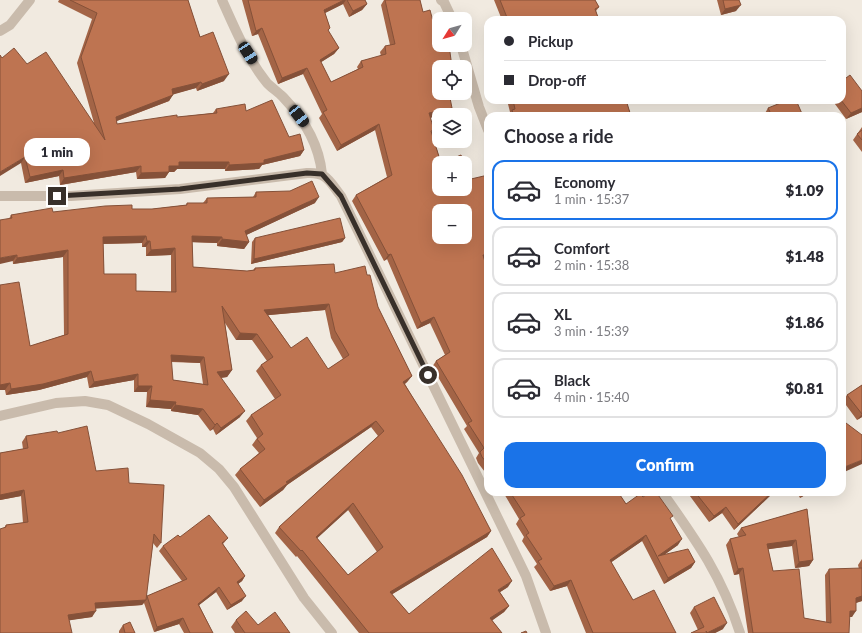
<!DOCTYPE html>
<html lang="en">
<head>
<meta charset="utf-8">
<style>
  body { margin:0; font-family:Lato,sans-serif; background:#f2f2f3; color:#2b2b33; height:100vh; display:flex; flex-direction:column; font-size:15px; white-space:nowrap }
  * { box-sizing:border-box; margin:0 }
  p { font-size:13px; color:#7c7c81 }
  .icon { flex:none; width:22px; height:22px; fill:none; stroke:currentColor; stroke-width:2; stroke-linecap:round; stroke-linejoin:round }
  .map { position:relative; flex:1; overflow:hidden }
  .panel { position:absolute; left:484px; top:112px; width:362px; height:384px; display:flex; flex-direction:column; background:#fff; border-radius:12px; box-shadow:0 4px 16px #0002 }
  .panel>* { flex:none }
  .hud { position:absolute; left:484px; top:16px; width:362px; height:88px; border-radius:12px; box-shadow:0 4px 16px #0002; display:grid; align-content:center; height:88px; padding:0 20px; background:#fff }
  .needle { width:26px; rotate:233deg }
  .fabs { position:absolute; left:432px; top:12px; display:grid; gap:8px }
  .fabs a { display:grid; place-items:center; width:40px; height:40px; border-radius:8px; background:#fff; box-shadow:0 4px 16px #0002; font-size:20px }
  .end { position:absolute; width:18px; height:18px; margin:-9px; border:5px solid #38302a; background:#fff; box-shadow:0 0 0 2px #fff }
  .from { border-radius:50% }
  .bubble { position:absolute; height:28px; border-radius:12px; background:#fff; box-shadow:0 4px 16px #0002; font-size:13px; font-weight:800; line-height:28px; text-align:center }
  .car { position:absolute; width:12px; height:24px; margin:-12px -6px; border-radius:5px; box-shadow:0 0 3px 1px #0007; background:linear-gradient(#222 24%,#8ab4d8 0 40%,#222 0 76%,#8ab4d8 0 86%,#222 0) }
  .hud b { display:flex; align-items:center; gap:14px; height:38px; font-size:15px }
  .hud b+b { border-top:1px solid #e1e1e2 }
  .hud i { width:10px; height:10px; background:#2b2b33 }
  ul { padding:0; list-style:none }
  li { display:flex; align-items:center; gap:12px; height:60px; margin:0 8px 6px; padding:0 12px; border:2px solid #e1e1e2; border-radius:12px }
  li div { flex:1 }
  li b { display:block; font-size:15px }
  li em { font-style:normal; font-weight:800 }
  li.current { border-color:#1a73e8 }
  li>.icon { width:36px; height:36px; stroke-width:1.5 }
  h2 { padding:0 20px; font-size:18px; line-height:48px }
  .primary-button { display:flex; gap:8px; margin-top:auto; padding:8px 20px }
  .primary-button a { flex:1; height:46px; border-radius:12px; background:#1a73e8; color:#fff; font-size:16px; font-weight:800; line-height:46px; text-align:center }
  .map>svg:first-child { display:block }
</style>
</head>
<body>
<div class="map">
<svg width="862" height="633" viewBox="0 0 862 633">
  <rect width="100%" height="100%" fill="#f1eae0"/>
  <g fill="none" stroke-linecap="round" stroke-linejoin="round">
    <!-- minor -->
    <path stroke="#c9bbac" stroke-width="10" d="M222,0c13,29 25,58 45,83 5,5 11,9 16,14 21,22 36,46 39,77
      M441,0l3,2 8,17
      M0,31l10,-6 20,-25
      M461,45l18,62 9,23
      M0,196h71l109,-7 127,-16c20,-1 22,8 34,23l185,380 20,57
      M0,416l56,-13 29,-2 23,4 40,19 52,29 19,16 15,18 70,111 28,35
      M662,492c34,48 60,84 78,141"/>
  </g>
  <!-- wall -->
  <path fill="#a36446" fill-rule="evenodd" d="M59,0h129l12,37 24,44 -27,10 -1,-3 -23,6 -4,7 -52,20v3l96,-11 3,-4 30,2 43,26 15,13 -4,6 -38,9 -3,4 -34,2v-2h-48l-3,3h-5l-4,6 -28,1 -1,-7 -76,13 -1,-9 -34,7 -4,-20 -19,-105 25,6 67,59 -17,-60 15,-44 -34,-17z
    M242,0h123l2,4 -5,6 -13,7 -6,-13 -18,9 5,15 -2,3 11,17 -5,6 -13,8 10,20 27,-13 -1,-2 4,-6 20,-5 -1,-4 5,-6 5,-1 -9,-40 3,-5h36l3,12 16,55 9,47 -9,1v1l-9,1 2,16 9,30 43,97 4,13v203l-10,-13 -2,-5 3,-5 -15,-24 3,-3 -35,-59 4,-6 9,-6 -15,-32 -13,6 -30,-70 -3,2 -32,-60 4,-6 31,-18 -12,-47 -38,21 -18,-33 3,-4 -19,-40 -25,10 -20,-50 -6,2z
    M494,0h101l4,7 -3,4 3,9h-97z
    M717,0h22l-3,11 -15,4z
    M862,91v21l-16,7 -14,-19h10z
    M507,100h119l5,16h-123l2,-4z
    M768,108l35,8h-38l-1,-1z
    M862,127v25l-9,-12z
    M256,192l59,11 -69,32 3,7 -5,7 -27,-3v-3l-25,-1 1,25 54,4 6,-1 2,-2 112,7 11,32 34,69 -5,6 -2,2 86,147 -4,6 -95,57 17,20 99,-27 -8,5 9,14 -5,6 -12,8 10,13h-143l-62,-77 -1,1 -21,-24 4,-6 99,-91 -7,-9 -84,58 -4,5 -23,17 -25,-32 5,-6 19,-16 -7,-8 5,-7 -11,-17 5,-6 24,-16 -19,-28 5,-6 6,-4 -15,-21h-16l-11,-17 7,47 -5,7 -7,1 20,39 -24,18 -3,-6 -3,2 -12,-16 -27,-4v-2l-25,-2 1,-15h-13v-12l-45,8 -2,-11 -48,13 -33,5 -1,-5h-5v-105l30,61 34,-11 -1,-78 -50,7 -4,-45 2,-4 42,-3 79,-3h20l34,-4 1,-2h16l4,-5 46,-1zM142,243v4h4v9l25,-1v37l-35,-1 -32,-17 -1,-30zM325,310l6,28 12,21 -15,10 -37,-21 -23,-33zM171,362l29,1 3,21 -30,-4zM348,510l29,42 -29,23 -31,-37z
    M255,238h90l-3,4 -91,22 1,-22z
    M862,385v32l-5,3 -14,-19 4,-6z
    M58,433l38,38 33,12 32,60 -4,5 -4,-5 -7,55 1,-2 35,-15 -23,-30 4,-5 17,-9 48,1 -5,6 22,32 -3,5 -4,3 4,17 -15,9 -11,-18 -17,13 14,28h-29l-5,-9 -25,8 -10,-29 -2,2 -46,3 -4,9 -23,3 -65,-92 2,-3 17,-2 -2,-27 -21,4v-47l23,-4 -1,-7 4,-6z
    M503,492h115l8,12 17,-7 27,22 8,26 -14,10 31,7 -4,6 -27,16 -22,-43 -31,21 22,38 43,33h-90l-19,-47 -17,5 -16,-24 3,-3 -15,-23 2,-4 -8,-13 3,-5z
    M687,492h87l-40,38 -12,-17 -13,9z
    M797,492h13l-10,6z
    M807,509l6,51 -4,6 -14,2 -3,-22 -24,3 5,22 31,47 22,4 -1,-47 4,-6h30l-1,-4 4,-6v42l-6,2 -4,14h-3v16h-101l-9,-59 -5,1 -8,-30 4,-6 9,-2 -2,-3 4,-6z
    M694,607l29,22 -8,4h-24l7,-3 -8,-17z
    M236,620l22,5 32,8h-55l-4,-6z
    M123,625l12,8h-16v-2z"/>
  <!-- shaded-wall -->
  <path fill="#855139" d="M344,0h2l-3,4 -24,12 5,-6z
    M367,4l-5,6 -13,7 4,-6z
    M741,5l-5,6 -15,4 4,-6z
    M262,28l-4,6 -6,2 4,-5z
    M339,48l-5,6 -19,12 5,-6z
    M307,68l-4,6 -25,10 4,-6z
    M229,74l-5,7 -27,10 5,-7z
    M201,82l-5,6 -28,8 4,-7z
    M173,95l-4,6 -58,22 5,-6z
    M452,108l-4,6 -9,1v1l-14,3 4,-6z
    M862,108v4l-16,7 5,-6z
    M379,124l-4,6 -38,21 4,-6z
    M304,150l-4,6 -38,9 -3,4 -34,2 4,-6 35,-5z
    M25,157l-4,6 -21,13v-4z
    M179,162h50l-4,7h-48l-3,3h-5l-4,6 -28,1 4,-6 28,-7z
    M141,166l-5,6 -76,13 4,-7z
    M63,170l-4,6 -34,7 5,-6z
    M319,197l-4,6 -75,35 5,-7z
    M146,236l-4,7 -44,1 5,-7z
    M192,236l30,1 -5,6 -30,-1z
    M345,238l-3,4 -91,22 3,-5z
    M222,239l27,3 -5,7 -27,-3z
    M147,241h3l-4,6h-4z
    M175,248l-4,7 -25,1 5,-6z
    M68,250l-5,7 -50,7 4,-6z
    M391,254l-4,5 -3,2 4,-6z
    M488,254v5l-10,2 5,-6z
    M17,255l-4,6 -13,3v-6z
    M329,304l-4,6 -66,6 5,-6z
    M434,317l-4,6 -13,6 4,-6z
    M240,333l17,1 -5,6h-16z
    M171,355l33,2 -4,6 -34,-2z
    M232,370l-5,7 -15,2 5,-7z
    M91,371l-4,6 -48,13 -33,5 5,-6z
    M138,374l-4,6 -45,8 5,-6z
    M412,376l-5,6 -8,6 4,-6z
    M10,383l-5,7h-5v-5z
    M138,386h14l-5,6h-13z
    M150,400l26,2 -5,7 -25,-2z
    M175,405l28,4 -5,6 -27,-4z
    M245,411l-5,6 -24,18 5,-7z
    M862,414v3l-5,3z
    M376,421l-5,6 -84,58 -4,5 -23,17 4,-7 22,-18z
    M217,423l-4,6 -3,2 5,-6z
    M862,460v4l-20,9v-5z
    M24,490l-3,6 -21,4v-5z
    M772,492h2l-40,38 4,-6z
    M805,492h5l-10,6z
    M353,503l-5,7 -36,33 4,-6z
    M726,507l-4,6 -13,9 5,-6z
    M491,531l-4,6 -101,61 4,-6z
    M646,535l-4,6 -36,25 4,-6z
    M682,539l-4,6 -20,14 -1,-2z
    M796,540l-4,6 -29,4 4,-6z
    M813,560l-4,6 -14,2 4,-6z
    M695,562l-4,6 -27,16 4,-6z
    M743,568l-4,6 -5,1 4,-6z
    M245,576l-3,5 -8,6 3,-5z
    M571,580l-4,6 -17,5 4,-5z
    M512,581l-4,6 -14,9 4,-6z
    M219,587l-3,5 -22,17 4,-5z
    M246,596l-4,5 -15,9 4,-5z
    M862,596v5l-10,3 4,-6z
    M146,600l-4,5 -51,4 4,-6z
    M509,606l-5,6 -18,13 4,-7z
    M96,611l-4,6 -27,4 3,-6z
    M850,611h6l-4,6h-6z
    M183,618l-4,6 -25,8 3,-5z
    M727,623l-4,6 -8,4h-8z"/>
  <!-- building -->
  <path fill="#be7451" stroke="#855139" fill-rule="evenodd" d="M70,0h118l12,37 13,-5 16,42 -27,10 -1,-2 -29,7 1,6 -57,22 1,7 60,-9v2l40,-4 -1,-4 29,-5 1,7 26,-11 17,37 11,-3 4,16 -40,10v3l-35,2v-3h-50v4h-10v6l-28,1v-7l-77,12 -1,-8 -33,7 -5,-20 -25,15v-117l2,3 12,-10 13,16 19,-12 59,88 -24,-83 16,-44z
    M248,0h96l-20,10 6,18 -2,2 11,18 -19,12 11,22 32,-15 -2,-6 25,-7 -1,-8 10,-2 -10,-44h35l3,12 7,-2 8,30h1v5h10l3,22h-13v26h10l3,15 -23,5 5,17 -3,1 10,32h-2v26h26v-25l6,15 17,-4v79l-5,1 5,18v191l-6,-7 -2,-5 4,-4 -16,-25 4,-2 -36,-60 14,-9 -16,-35 -13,6 -30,-69 -3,1 -32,-60 36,-20 -13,-51 -38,21 -18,-33 4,-2 -20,-42 -25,10 -20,-50 -6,3zM439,211h26v26h-26z
    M347,0h18l2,4 -14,7z
    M500,0h95l4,7 -4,2 4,11h-91z
    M723,0h16l2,5 -16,4z
    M850,75l12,16v17l-11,5 -10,-13h1v-19z
    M513,100h113l5,16h-117l-2,-6 3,-1z
    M788,100h8l7,16h-31l-4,-8z
    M862,130v10l-5,-6z
    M461,155l3,8h-22z
    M312,181l7,16 -74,34 4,11 -27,-3v-2l-30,-1 1,31 54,4 8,-1v-2l79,-4 1,9 30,-7 2,9h3l8,32 34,69 -9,6 59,93 29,56 -101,61 19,22 83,-66 20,33 -14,9 11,16 -19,12 12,15h-133l-67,-83 -1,1 -22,-24 105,-96 -8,-10 -90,61 2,1 -24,17 -24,-31 25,-20 -8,-10 6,-5 -12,-19 30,-20 -20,-30 12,-8 -16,-23 -17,-1 -18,-27 10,64 -15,2 28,39 -24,17 -4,-5 -2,2 -12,-16 -28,-4 1,-3 -26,-2 2,-14h-14v-12l-44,8 -3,-11 -48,13 -32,5 -1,-6 -10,2v-100l19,-3 11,64 38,-12v-84l-51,8v-3l-17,3v-38l12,-2 -1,-3 41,-7 1,4 52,-6 27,-1v4h20l35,-4v-2h20v-5l49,-1v-5l34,-1zM146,236l1,5h3l1,9 24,-2 1,44 -40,-1v-17h-32l-1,-37zM329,304l6,27 14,24 -21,14 -21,-32 -16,11 -27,-38zM171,355l33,2 4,28 -35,-5zM353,503l30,44 -35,28 -32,-38z
    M340,218l5,20 -91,21 1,-21z
    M862,385v29l-15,-19z
    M842,420l20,15v25l-20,8z
    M87,426l9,45 32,-3 1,15 35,2 -3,58 -7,-9 -8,66 -51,3 1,8 -28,4 4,18h-72v-104l6,-2v-2l22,-3 -4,-32 -24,5v-42l28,-5 -2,-12 31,-5 1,2z
    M510,492h108l8,12 14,-10 3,3 7,-5h6l17,24 -3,2 12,21 -24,17 30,-7 7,13 -27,16 -22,-43 -36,25 23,40 21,-10 22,43h-83l-22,-53 -17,6 -16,-25 4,-2 -16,-24 3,-2 -9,-15 5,-3z
    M695,492h77l-34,32 -12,-17 -12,9z
    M807,509l6,51 -14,2 -3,-22 -29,4 6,27 26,-2 5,49 27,5 -2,-54 33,-1v28l-6,2v13h-6l-1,22h-96l-10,-65 -5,1 -8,-30 16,-4 -5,-7z
    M209,515l19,23 -6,5 23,33 -8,6 9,14 -15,9 -12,-18 -21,17 15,29h-23l-7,-15 -26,9 -10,-31 40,-17 -24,-33 15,-11 2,2z
    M714,597l13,26 -20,10 -1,-2 1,2h-16l13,-6 -10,-20z
    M246,611l12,14 17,-13 15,21h-45l-9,-13z
    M130,622l5,11h-10l-2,-8z
    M526,631l1,2h-6z"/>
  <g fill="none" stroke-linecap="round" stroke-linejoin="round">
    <!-- route -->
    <path stroke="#38302a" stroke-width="5" d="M57,196l123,-7 127,-16 15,1 19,22 87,179"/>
  </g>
</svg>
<div class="fabs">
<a><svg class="needle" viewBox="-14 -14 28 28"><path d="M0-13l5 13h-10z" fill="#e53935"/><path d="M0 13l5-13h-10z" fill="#7c7c81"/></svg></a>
<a><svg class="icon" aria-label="locate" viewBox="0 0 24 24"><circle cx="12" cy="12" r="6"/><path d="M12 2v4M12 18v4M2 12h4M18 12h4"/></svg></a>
<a><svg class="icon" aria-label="layers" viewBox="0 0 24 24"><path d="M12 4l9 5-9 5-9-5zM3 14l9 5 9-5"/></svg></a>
<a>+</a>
<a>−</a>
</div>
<i class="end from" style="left:428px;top:375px"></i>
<i class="end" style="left:57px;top:196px"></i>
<div class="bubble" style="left:24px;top:138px;width:66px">1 min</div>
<i class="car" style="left:248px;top:53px;rotate:147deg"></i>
<i class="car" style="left:299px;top:116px;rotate:142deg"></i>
<div class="hud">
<b><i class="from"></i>Pickup</b>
<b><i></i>Drop-off</b>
</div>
<section class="panel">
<h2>Choose a ride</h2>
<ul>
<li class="current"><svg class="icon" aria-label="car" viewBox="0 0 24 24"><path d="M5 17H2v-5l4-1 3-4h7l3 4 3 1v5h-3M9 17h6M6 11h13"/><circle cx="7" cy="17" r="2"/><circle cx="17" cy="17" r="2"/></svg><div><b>Economy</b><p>1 min · 15:37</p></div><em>$1.09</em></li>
<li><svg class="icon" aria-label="car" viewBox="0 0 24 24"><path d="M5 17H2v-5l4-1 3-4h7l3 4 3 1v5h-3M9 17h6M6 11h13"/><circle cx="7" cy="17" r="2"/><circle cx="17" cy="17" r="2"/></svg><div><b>Comfort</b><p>2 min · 15:38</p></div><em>$1.48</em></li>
<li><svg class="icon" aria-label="car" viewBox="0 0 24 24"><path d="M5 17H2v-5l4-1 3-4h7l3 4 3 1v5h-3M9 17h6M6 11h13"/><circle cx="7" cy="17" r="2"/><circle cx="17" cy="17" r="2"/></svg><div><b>XL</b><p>3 min · 15:39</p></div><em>$1.86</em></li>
<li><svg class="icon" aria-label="car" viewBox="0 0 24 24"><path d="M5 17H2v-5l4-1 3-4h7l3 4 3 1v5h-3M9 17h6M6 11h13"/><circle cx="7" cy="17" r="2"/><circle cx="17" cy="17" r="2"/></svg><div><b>Black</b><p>4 min · 15:40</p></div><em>$0.81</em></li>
</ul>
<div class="primary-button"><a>Confirm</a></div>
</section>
</div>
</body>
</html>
